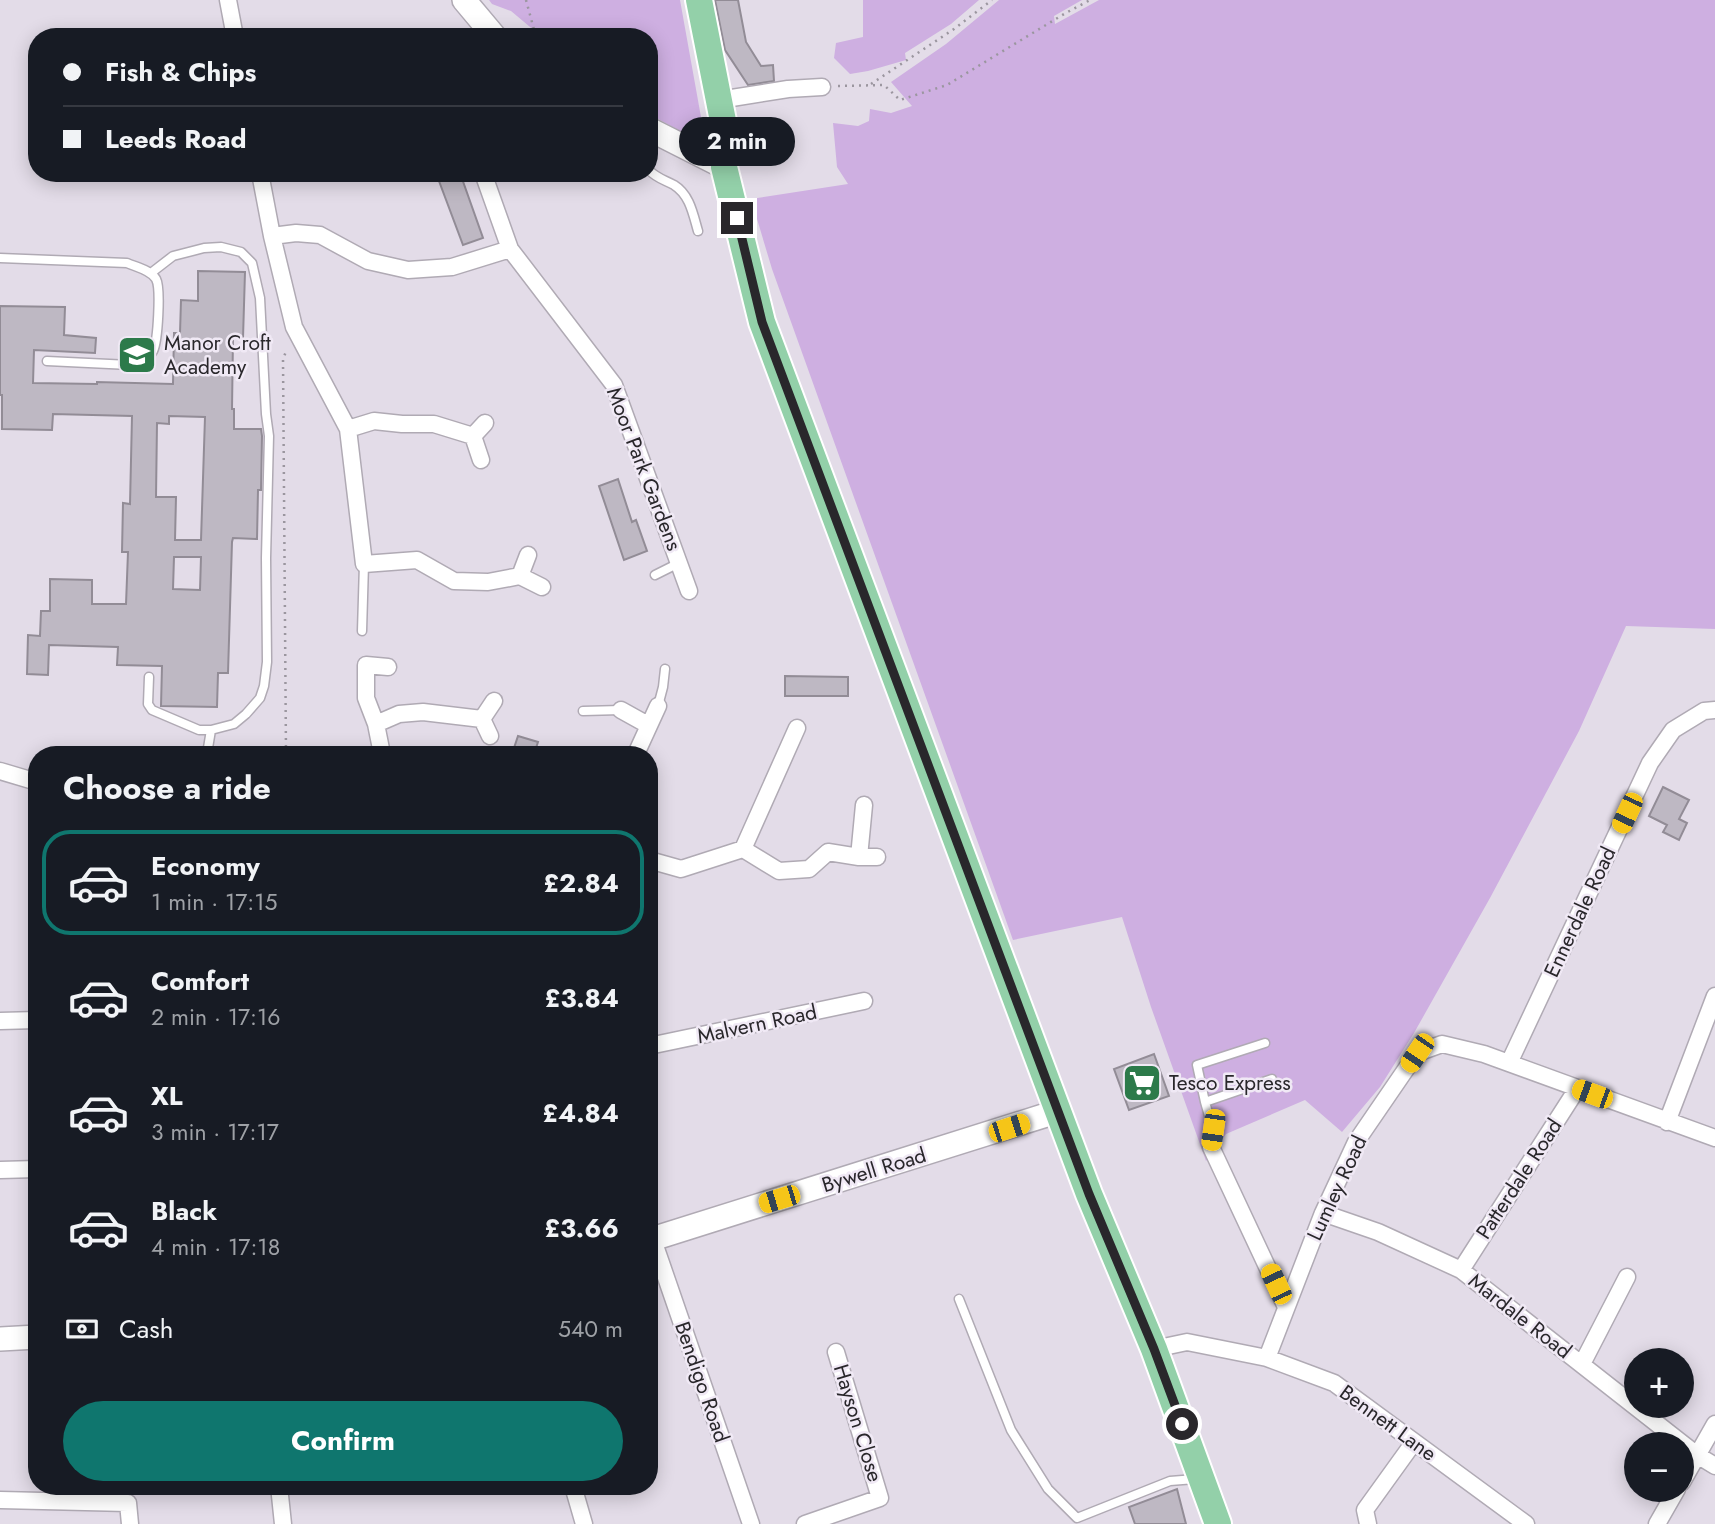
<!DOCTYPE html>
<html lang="en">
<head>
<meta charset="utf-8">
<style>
  body { margin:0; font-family:Jost,sans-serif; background:#242831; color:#f1f3f6; height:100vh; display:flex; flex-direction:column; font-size:26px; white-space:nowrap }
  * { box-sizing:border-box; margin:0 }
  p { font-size:23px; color:#9ea1a6 }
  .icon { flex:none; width:38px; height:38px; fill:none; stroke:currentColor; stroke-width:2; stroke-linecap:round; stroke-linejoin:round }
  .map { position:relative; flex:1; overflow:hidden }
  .details { position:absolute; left:28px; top:746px; width:630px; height:749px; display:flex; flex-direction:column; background:#171b24; border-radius:28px; box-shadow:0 4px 18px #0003 }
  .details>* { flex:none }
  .hud { position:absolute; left:28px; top:28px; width:630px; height:154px; border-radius:28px; box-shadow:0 4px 18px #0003; display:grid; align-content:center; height:154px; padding:0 35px; background:#171b24 }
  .controls { position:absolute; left:1624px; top:1348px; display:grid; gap:14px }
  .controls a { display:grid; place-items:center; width:70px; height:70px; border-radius:50%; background:#171b24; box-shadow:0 4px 18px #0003; font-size:35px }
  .end { position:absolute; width:32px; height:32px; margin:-16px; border:9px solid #29272b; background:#fff; box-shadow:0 0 0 4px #fff }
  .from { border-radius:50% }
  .bubble { position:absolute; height:49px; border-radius:24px; background:#171b24; box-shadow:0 4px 18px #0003; font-size:23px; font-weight:700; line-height:49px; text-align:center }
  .car { position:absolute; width:21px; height:42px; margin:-21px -10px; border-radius:9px; box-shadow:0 0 5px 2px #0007; background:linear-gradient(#f5c518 24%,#345 0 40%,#f5c518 0 76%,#345 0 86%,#f5c518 0) }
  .hud b { display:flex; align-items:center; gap:24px; height:66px; font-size:26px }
  .hud b+b { border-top:2px solid #363941 }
  .hud i { width:18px; height:18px; background:#f1f3f6 }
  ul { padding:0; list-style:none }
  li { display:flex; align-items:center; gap:21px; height:105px; margin:0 14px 10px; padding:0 21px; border:4px solid transparent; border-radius:28px }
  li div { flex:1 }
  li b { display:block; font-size:26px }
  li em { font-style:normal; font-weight:700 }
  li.active { border-color:#0f766e }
  li>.icon { width:63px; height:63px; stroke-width:1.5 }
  h2 { padding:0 35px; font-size:32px; line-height:84px }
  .pay { display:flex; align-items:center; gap:18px; height:77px; padding:0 35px; font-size:26px }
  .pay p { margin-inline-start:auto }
  .primary-button { display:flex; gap:14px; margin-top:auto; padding:14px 35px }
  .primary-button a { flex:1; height:80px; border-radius:42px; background:#0f766e; color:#fff; font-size:28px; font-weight:700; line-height:80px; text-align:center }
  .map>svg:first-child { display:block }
</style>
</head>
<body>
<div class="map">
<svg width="1715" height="1524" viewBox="0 0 1715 1524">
  <rect width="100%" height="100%" fill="#e3dce8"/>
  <!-- green -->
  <path fill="#ceafe1" d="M489,0h191l26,145 -57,-31v-77h-107l-31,-26 -19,-7z
    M863,0h116l-28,24 -46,29 1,7 -38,11 -18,3 -16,-16 2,-15 27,-6z
    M999,0h83l-28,16 1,8 44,-24h616v629l-89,-3 -47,105 -89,167 -76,135 -34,54 -38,45 -37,-32 -79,34 -20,27 -55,-154 -29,-90 -109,23 -241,-671 -21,-70 97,-15 -11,-17 -4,-44 25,3 11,-5 1,-12 21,4 21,-7 -21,-24 55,-38z"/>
  <!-- building -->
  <path fill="#beb8c3" stroke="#928c96" stroke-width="2" fill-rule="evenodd" d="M715,0h23l8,42 15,24 12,-1 1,16 -26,4 -23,-35z
    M436,173h24l23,65 -20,7z
    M198,271l47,1 -2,66h-10l-1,71h2v20h27l1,7 -1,54h-3l-1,49 -24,-1 -1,4 -4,131h-10l-1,34 -56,-1 1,-40 -45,-1 1,-18 -69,-2 -1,30 -21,-1 1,-39 12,1 1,-25h9v-32l42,1v24h34l2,-52h-6l1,-49 7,1 2,-88 -79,-2 -1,16 -50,-1v-34h-2v-89l65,1 -1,28 32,3 -1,15 -61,-3 -1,33 64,1v-2l76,2 1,-51h6l1,-33 17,1zM169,416l36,1 -4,123h-26l1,-43h-20l1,-74 12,1zM174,557h27l-1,33 -27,-1z
    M618,479l14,43 4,-2 11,31 -23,9 -25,-74z
    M785,676l63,1v19h-63z
    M518,736l20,6 -4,12h-22z
    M1663,787l26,13 -10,19 8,4 -8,17 -16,-8 4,-7 -18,-9z
    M1154,1054l15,42 -40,14 -15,-41z
    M1177,1489l9,35h-51l-6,-17z"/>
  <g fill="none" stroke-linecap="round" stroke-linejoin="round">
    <!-- lane casing -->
    <g stroke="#b0aab4" stroke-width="11">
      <path id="lane" d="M649,154l6,-21
        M649,170c7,8 16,10 25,15 16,10 19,29 24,46
        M0,258l127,5c9,4 24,7 29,16 5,9 2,62 -3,72 -4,8 -15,11 -23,14l-83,-4
        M655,575l24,-12
        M362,631l2,-67
        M149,677l-1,27 4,6 47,20h12l23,-6 12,-10 14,-16 4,-12 3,-24 -1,-104 3,-122 -3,-22 -6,-116 -8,-35 -11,-11 -20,-5 -17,1 -31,8 -22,17
        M658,706l5,-19 2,-18
        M583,711l38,-1
        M207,754l4,-24
        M1205,1102l-8,-37 68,-22
        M1211,1147l2,-17 -8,-28 67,-23
        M959,1299l52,131 37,59 29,29 93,-37 25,-2"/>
    </g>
    <!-- street casing -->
    <g stroke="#b0aab4" stroke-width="19">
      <path id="street" d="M228,0l7,37
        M719,100l69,-11 34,-2
        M260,173l12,63 22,91 54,102 16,135 53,-4 37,21 34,1 32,-6 22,11
        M483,173l27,76 104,136 75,206
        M272,236l24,-3 24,2 48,26 40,9 44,-3 58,-18
        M348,429l26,-8 28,3h32l39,12
        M481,460l-8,-24 12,-13
        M520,576l8,-21
        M621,710l27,15
        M482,719l12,-18
        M376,724l-10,-26v-33l22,2
        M382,754l-6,-30 23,-10 24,-2 59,7 8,17
        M636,754l22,-48
        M0,771l37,11
        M743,849l54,-121
        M859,857l5,-52
        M649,860l32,9 62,-20 36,22 30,-2 19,-17 31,5h18
        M0,1021l37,-1
        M649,1046l215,-45
        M1509,1063l141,-300 23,-33 31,-19 11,-1
        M1667,1122l48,-126
        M1211,1147l75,160
        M0,1170l37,-1
        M1323,1213l55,19 83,38 236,185 18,11
        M650,1231l101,293
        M1461,1270l116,-181
        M1154,1349l33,-7 80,16 67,25 192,141
        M1267,1358l56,-145 33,-71 61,-89 25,-9 42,10 231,84
        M1582,1364l45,-87
        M1682,1482l33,-58
        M279,1486l4,38
        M573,1486l11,38
        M0,1500l128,3 2,21
        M805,1524l75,-26 -44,-146
        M1368,1524l-3,-14 49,-68
        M1657,1524l20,-35"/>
    </g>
    <!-- secondary casing -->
    <g stroke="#b0aab4" stroke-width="26">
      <path id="secondary" d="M464,0l31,37
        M649,129l75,38
        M649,1240l410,-129
        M0,1339l37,-2"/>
    </g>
    <!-- primary casing -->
    <g stroke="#fff" stroke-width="30">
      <path id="primary" d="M699,0l24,121 1,46 38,155 327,872 65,155 64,175"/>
    </g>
    <!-- path -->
    <path stroke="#9b969f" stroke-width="2.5" stroke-dasharray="2 5" stroke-linecap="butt" d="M526,0l10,37
      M871,84l83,-55 38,-29
      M838,86l46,-1 16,15 47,-15 117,-71 26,-14
      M286,754l-3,-395 4,-10"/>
    <!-- lane -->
    <use href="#lane" stroke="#fff" stroke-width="8"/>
    <!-- street -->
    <use href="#street" stroke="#fff" stroke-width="16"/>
    <!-- secondary -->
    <use href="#secondary" stroke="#fff" stroke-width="23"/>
    <!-- primary -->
    <use href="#primary" stroke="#93d0a9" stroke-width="26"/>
  </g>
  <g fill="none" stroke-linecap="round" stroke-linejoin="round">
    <!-- route -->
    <path stroke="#29272b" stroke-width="9" d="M737,218l25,104 327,872 65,155 28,75"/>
  </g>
  <!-- icons -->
  <defs>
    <g id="school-square" transform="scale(2.0125)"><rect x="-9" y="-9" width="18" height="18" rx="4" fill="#2c7a4a" stroke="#f0e9f5"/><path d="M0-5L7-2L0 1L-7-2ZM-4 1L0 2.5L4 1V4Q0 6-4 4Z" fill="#fff"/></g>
    <g id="supermarket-square" transform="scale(2.0125)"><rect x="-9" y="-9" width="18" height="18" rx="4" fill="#2c7a4a" stroke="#f0e9f5"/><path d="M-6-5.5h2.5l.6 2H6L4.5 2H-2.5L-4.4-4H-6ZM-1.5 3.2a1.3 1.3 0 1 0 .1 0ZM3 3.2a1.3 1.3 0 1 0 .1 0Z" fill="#fff"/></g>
  </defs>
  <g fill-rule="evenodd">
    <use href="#school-square" x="137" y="355"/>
    <use href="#supermarket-square" x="1142" y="1083"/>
  </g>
  <g text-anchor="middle" stroke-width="5" stroke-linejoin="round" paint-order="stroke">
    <!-- poi labels -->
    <g font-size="21" fill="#29272b" stroke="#f0e9f5" text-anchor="start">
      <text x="164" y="350">Manor Croft<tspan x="164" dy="24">Academy</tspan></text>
      <text x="1169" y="1090">Tesco Express</text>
    </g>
    <!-- street labels -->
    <g font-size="21" fill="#29272b" stroke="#f0e9f5">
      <text transform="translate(644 469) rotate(69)" y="7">Moor Park Gardens</text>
      <text transform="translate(1580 912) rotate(-65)" y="7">Ennerdale Road</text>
      <text transform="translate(757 1024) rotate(-12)" y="7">Malvern Road</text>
      <text transform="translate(874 1170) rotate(-17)" y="7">Bywell Road</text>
      <text transform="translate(1519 1179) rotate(-57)" y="7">Patterdale Road</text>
      <text transform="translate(1337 1188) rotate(-65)" y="7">Lumley Road</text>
      <text transform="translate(1520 1316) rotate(38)" y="7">Mardale Road</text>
      <text transform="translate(702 1382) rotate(71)" y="7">Bendigo Road</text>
      <text transform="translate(858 1423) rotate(73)" y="7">Hayson Close</text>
      <text transform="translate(1388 1423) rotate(36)" y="7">Bennett Lane</text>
    </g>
  </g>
</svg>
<div class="controls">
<a>+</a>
<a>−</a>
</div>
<i class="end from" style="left:1182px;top:1424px"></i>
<i class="end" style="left:737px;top:218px"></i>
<div class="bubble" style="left:679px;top:117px;width:116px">2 min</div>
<i class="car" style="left:1627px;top:813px;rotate:205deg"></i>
<i class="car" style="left:1417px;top:1053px;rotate:214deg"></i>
<i class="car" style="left:1592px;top:1094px;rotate:290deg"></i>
<i class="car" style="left:1009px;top:1128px;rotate:72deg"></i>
<i class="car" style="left:1213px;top:1130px;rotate:188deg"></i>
<i class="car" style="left:779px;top:1199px;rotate:253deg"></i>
<i class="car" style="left:1276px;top:1284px;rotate:335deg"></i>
<div class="hud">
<b><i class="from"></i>Fish &amp; Chips</b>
<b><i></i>Leeds Road</b>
</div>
<section class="details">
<h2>Choose a ride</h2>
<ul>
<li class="active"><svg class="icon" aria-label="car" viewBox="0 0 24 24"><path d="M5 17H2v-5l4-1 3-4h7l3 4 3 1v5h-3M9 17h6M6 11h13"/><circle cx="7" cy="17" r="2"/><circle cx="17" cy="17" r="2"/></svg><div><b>Economy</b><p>1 min · 17:15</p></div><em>£2.84</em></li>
<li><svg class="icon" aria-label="car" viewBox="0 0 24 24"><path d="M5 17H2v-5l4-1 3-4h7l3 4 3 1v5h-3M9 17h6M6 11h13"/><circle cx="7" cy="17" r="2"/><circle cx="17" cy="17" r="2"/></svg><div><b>Comfort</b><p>2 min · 17:16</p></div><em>£3.84</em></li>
<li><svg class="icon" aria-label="car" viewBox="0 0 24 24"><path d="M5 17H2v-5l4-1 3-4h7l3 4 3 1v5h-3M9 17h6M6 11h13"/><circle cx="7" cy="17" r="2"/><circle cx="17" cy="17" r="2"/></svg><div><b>XL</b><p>3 min · 17:17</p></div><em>£4.84</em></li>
<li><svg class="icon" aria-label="car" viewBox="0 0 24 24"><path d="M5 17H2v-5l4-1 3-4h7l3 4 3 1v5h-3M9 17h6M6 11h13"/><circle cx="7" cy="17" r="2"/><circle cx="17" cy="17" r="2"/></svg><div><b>Black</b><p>4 min · 17:18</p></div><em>£3.66</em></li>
</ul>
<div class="pay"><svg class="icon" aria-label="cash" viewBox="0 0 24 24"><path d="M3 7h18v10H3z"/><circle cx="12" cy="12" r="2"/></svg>Cash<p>540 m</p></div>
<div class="primary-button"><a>Confirm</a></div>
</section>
</div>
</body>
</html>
